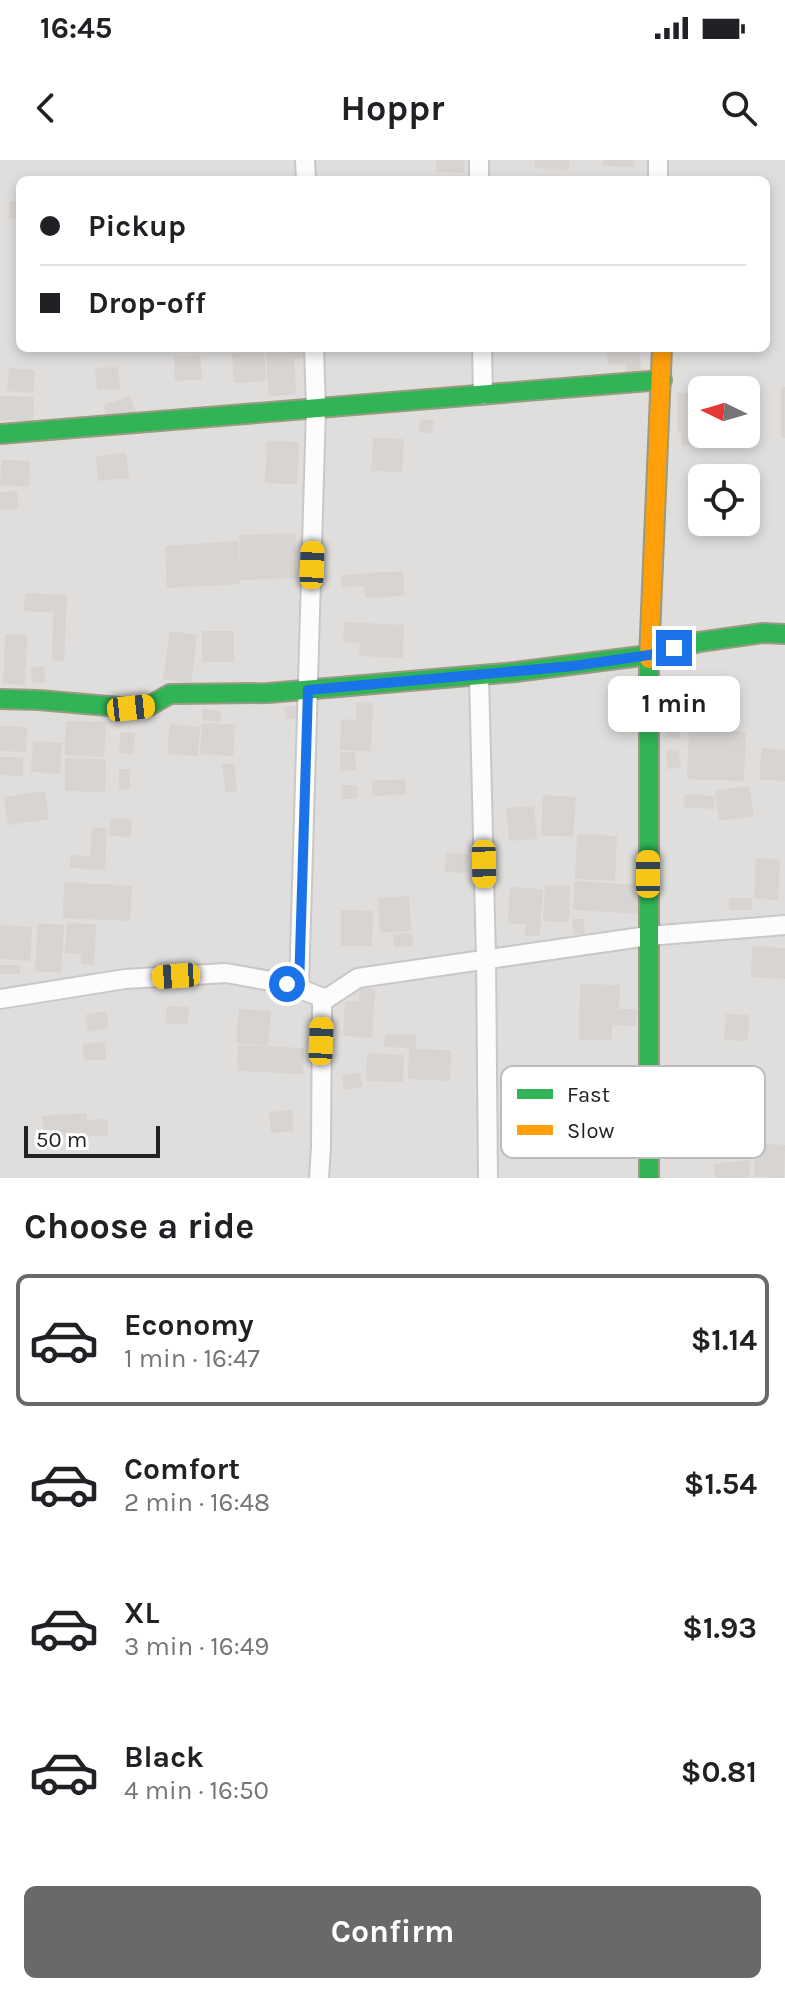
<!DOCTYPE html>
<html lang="en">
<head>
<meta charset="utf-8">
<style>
  body { margin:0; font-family:Karla,sans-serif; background:#f6f6f6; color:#202124; height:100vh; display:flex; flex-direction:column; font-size:30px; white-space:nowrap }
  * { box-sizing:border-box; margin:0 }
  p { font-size:26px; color:#757577 }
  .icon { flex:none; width:44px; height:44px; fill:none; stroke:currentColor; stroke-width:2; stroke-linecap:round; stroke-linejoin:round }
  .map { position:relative; height:1018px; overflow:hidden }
  .details { display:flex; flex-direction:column; background:#fff; flex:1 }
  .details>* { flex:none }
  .guide { position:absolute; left:16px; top:16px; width:754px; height:176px; border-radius:12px; box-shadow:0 4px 12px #0003; display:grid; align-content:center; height:176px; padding:0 24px; background:#fff }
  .needle { width:52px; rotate:275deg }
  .controls { position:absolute; left:688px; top:216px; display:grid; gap:16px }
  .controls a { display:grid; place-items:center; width:72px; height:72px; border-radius:12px; background:#fff; box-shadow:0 4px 12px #0003; font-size:40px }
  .scale { position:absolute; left:24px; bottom:20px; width:136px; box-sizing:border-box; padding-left:8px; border:4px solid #222; border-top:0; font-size:22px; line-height:28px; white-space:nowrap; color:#222; -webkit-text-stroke:6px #fff; paint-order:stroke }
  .end { position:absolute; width:36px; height:36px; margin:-18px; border:10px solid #1a73e8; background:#fff; box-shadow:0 0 0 4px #fff }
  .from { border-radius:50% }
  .bubble { position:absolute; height:56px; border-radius:12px; background:#fff; box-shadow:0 4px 12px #0003; font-size:26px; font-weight:700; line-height:56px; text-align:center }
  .car { position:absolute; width:24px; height:48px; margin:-24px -12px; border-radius:10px; box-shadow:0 0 6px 2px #0007; background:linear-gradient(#f5c518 24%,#345 0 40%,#f5c518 0 76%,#345 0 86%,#f5c518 0) }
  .guide b { display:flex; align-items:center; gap:28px; height:76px; font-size:30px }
  .guide b+b { border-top:2px solid #e0e0e0 }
  .guide i { width:20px; height:20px; background:#202124 }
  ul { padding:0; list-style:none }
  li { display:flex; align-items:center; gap:24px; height:132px; margin:0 16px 12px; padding:0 8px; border:4px solid transparent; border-radius:12px }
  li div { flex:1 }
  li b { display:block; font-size:30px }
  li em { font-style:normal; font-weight:700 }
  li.active { border-color:#6a6968 }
  li>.icon { width:72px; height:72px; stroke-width:1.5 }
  h2 { padding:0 24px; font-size:36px; line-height:96px }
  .action { display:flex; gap:16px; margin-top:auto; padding:16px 24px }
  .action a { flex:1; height:92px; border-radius:12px; background:#6a6968; color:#fff; font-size:32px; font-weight:700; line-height:92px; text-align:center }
  .status { display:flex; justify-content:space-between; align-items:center; height:56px; padding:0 40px; background:#fff; direction:ltr }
  .status svg { height:22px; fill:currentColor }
  header { display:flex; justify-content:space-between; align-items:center; height:104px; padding:0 24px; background:#fff; font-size:36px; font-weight:700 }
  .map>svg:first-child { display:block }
</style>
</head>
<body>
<div class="status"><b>16:45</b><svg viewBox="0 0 49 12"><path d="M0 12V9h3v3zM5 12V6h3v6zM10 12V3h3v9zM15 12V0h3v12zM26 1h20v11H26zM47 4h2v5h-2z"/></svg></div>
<header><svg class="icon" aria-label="back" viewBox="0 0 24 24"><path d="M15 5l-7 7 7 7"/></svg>Hoppr<svg class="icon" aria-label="search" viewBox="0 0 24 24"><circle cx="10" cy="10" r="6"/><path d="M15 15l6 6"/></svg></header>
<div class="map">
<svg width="785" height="1018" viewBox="0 0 785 1018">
  <rect width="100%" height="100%" fill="#f0eeeb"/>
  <!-- residential -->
  <path fill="#dfdedc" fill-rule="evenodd" d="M0,0h785v1018h-785zM20,20h746v168h-746zM702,230h44v44h-44zM702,318h44v44h-44z"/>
  <!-- building -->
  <path fill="#d7d4d2" d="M436,0h29l-1,13 -28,-1z
    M535,0h34v10l-34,-2z
    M603,0h32v7l-33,-1z
    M10,41h10v18h-11z
    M305,188l1,10 -12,1 2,35 -28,2 -2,-46z
    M607,188h33l1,28 -15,1 -1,-13 -17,1z
    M264,191l2,30 -32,2 -2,-30z
    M200,195l2,24 -27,2 -1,-24z
    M118,206l2,23 -23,1 -2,-22z
    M9,208l26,2 -2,23 -26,-2z
    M781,227h4v51h-4z
    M702,232v42h40v8l-60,3 -1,-14h-3l-1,-38z
    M0,236l34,1 -1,24 -33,-1z
    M130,236l7,19 -28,9 -6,-19z
    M420,259l14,1 -2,13 -13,-1z
    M373,278l31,1 -2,33 -31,-1z
    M267,281l32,1 -2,42 -32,-1z
    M126,293l3,25 -31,3 -2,-25z
    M2,300l28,1 -1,26 -29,-2z
    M17,331l1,18 -18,1v-18z
    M295,373l2,45 -57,2v4l-73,4 -2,-42 73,-5 3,30 -2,-36z
    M403,411l2,25 -40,2 -1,-12 -22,1 -1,-12z
    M25,433l42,2 -3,66 -12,-1 1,-48 -29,-1z
    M344,462l60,3 -1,33 -44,-2 1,-13 -17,-1z
    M170,471l27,4 -6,48 -28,-4z
    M202,471h32v31h-32z
    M5,474l22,1 -2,50 -22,-1z
    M44,506l2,16 -14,1 -1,-15z
    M356,542l17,1 -2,48 -31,-1 1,-31 15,1z
    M299,545l2,13 -15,2 -2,-13z
    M203,549l18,2 -1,11 -18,-2z
    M66,561l40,1 -2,35 -39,-2z
    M202,563l33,2 -2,31 -33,-2z
    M170,564l30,3 -2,29 -31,-2z
    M666,565l15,1 -1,13 -15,-1z
    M0,566l27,1 -1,25 -26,-1z
    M689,570l57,2 -2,49 -57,-2z
    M121,572l14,1 -2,21 -14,-1z
    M33,581l29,2 -2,31 -29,-2z
    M762,588l23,2v31l-26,-2z
    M666,590h13l1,18 -13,1z
    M355,592l1,18 -16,1v-18z
    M0,597h23v19l-23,-1z
    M65,598l41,1 -1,33 -40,-1z
    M234,603l3,28 -11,1 -4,-28z
    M119,609h11v20l-11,1z
    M405,619l1,15 -33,2 -1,-15z
    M341,625h16v14h-16z
    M749,626l5,30 -35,5 -4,-30z
    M45,631l4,28 -41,6 -4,-28z
    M685,634l30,2 -1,13 -31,-2z
    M543,635l33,2 -3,40 -32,-2z
    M534,646l3,33 -28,2 -3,-33z
    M111,658l21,1 -1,18 -22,-1z
    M92,667l15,1 -2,42 -35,-2 1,-13 19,1z
    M577,674l40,2 -2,45 -40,-2z
    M446,693l23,1 -1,19 -23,-1z
    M756,698l24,2 -2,40 -24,-2z
    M575,721l69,4 -2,29 -69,-4z
    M64,722l68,4 -2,35 -67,-3z
    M545,725l25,1 -1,36 -26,-1z
    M510,727l33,2 -3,47h-15l1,-12 -18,-1z
    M409,736l2,35 -31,2 -2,-35z
    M729,738h23v12h-23z
    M341,750l32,1 -1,35h-31z
    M572,759h12l1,14 -11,1z
    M38,763l26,2 -3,48 -26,-2z
    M67,763l29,1 -2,41 -13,-1v-10l-16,-1z
    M0,765l32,2 -2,34 -30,-2z
    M412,773l1,13 -19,1 -1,-13z
    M752,786l33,2v31l-34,-2z
    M0,805h20v9h-20z
    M580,824l40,1 -1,24h18l-1,17 -24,-1v15h-33z
    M360,828l15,1 -3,49 -29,-2 2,-35 14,1z
    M167,846l22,1 -1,18 -22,-2z
    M239,849l32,2 -3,35 -32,-3z
    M106,851l3,17 -21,4 -3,-17z
    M726,854l23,1 -1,26 -24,-1z
    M385,874l31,1v14l35,1 -1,31 -42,-2 1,-31 -25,-1z
    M105,882l1,17 -22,2 -1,-17z
    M238,885l66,3 -1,26 -66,-3z
    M367,893l37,2 -1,27 -37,-1z
    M360,913l3,14 -19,3 -2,-15z
    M292,950l2,21 -23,2 -2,-21z
    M87,953v7l21,-1v16l-64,4 -2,-23z
    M755,983l30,2 -1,33 -30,-1z
    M749,1000l1,18h-35l-2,-14z"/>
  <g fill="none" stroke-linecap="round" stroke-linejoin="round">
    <!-- street casing -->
    <g stroke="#c9c8c7" stroke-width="22">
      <path id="street" d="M305,0l1,20
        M479,0v20
        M658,0v20
        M482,188l1,47
        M479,515l7,283 2,220
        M299,828l17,-580 -2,-60
        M0,839l125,-20 101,-6 61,11 39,15
        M319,1018l2,-31 1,-144 4,-4 32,-21 290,-42 137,-11"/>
    </g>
    <!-- fast casing -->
    <g stroke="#999a82" stroke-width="22">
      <path id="fast" d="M0,274l662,-54
        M649,499v519
        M0,539l39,1 92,8 18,-2 21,-12 98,-1 247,-21 134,-17 50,-13 64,-9 22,1"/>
    </g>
    <!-- slow casing -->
    <g stroke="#999a82" stroke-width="22">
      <path id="slow" d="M649,499l13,-311"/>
    </g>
    <!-- street -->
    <use href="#street" stroke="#fdfcfc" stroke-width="18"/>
    <!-- fast -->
    <use href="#fast" stroke="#30b455" stroke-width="18"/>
    <!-- slow -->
    <use href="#slow" stroke="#ff9f0a" stroke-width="18"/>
  </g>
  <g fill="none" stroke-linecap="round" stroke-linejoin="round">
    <!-- route -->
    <path stroke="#1a73e8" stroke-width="10" d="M287,824l12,4 9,-298 265,-24 76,-11 25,-7"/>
  </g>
  <!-- legend -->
  <rect x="501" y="906" width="264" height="92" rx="12" fill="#fff" stroke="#bdbdbd" stroke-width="2"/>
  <rect x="517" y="929" width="36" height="10" fill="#30b455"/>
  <rect x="517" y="965" width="36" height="10" fill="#ff9f0a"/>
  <g font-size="22" fill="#222">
    <text x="567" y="942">Fast</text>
    <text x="567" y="978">Slow</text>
  </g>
</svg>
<div class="controls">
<a><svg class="needle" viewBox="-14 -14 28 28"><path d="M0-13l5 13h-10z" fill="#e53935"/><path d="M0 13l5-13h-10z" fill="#757577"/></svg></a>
<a><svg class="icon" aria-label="locate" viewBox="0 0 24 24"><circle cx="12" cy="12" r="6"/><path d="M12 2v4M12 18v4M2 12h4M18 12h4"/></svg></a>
</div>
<div class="scale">50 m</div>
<i class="end from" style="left:287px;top:824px"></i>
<i class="end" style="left:674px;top:488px"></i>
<div class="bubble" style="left:608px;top:516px;width:132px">1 min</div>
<i class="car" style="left:312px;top:405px;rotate:2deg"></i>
<i class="car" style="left:131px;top:548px;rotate:84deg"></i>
<i class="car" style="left:484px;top:704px;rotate:179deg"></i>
<i class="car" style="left:648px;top:714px;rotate:0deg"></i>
<i class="car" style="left:176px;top:816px;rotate:266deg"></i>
<i class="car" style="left:321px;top:881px;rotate:2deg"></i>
<div class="guide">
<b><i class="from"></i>Pickup</b>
<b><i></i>Drop-off</b>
</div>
</div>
<section class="details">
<h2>Choose a ride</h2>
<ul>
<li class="active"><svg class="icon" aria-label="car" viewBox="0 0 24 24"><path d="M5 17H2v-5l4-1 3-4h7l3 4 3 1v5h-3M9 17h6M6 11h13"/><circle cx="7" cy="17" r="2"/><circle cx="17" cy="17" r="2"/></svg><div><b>Economy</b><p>1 min · 16:47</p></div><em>$1.14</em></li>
<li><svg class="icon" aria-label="car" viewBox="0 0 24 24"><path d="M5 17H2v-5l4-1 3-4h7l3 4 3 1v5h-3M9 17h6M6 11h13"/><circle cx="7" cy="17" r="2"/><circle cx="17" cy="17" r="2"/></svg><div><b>Comfort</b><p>2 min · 16:48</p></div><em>$1.54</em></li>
<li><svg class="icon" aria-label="car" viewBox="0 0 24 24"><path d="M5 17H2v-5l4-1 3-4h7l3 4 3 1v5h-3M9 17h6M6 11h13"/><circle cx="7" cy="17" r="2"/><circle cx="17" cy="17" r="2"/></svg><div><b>XL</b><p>3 min · 16:49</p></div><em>$1.93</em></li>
<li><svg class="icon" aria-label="car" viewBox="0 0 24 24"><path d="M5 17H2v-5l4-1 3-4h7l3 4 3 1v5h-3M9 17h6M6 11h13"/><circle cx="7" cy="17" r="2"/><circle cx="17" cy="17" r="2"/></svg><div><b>Black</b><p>4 min · 16:50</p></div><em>$0.81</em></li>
</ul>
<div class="action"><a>Confirm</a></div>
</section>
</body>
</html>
